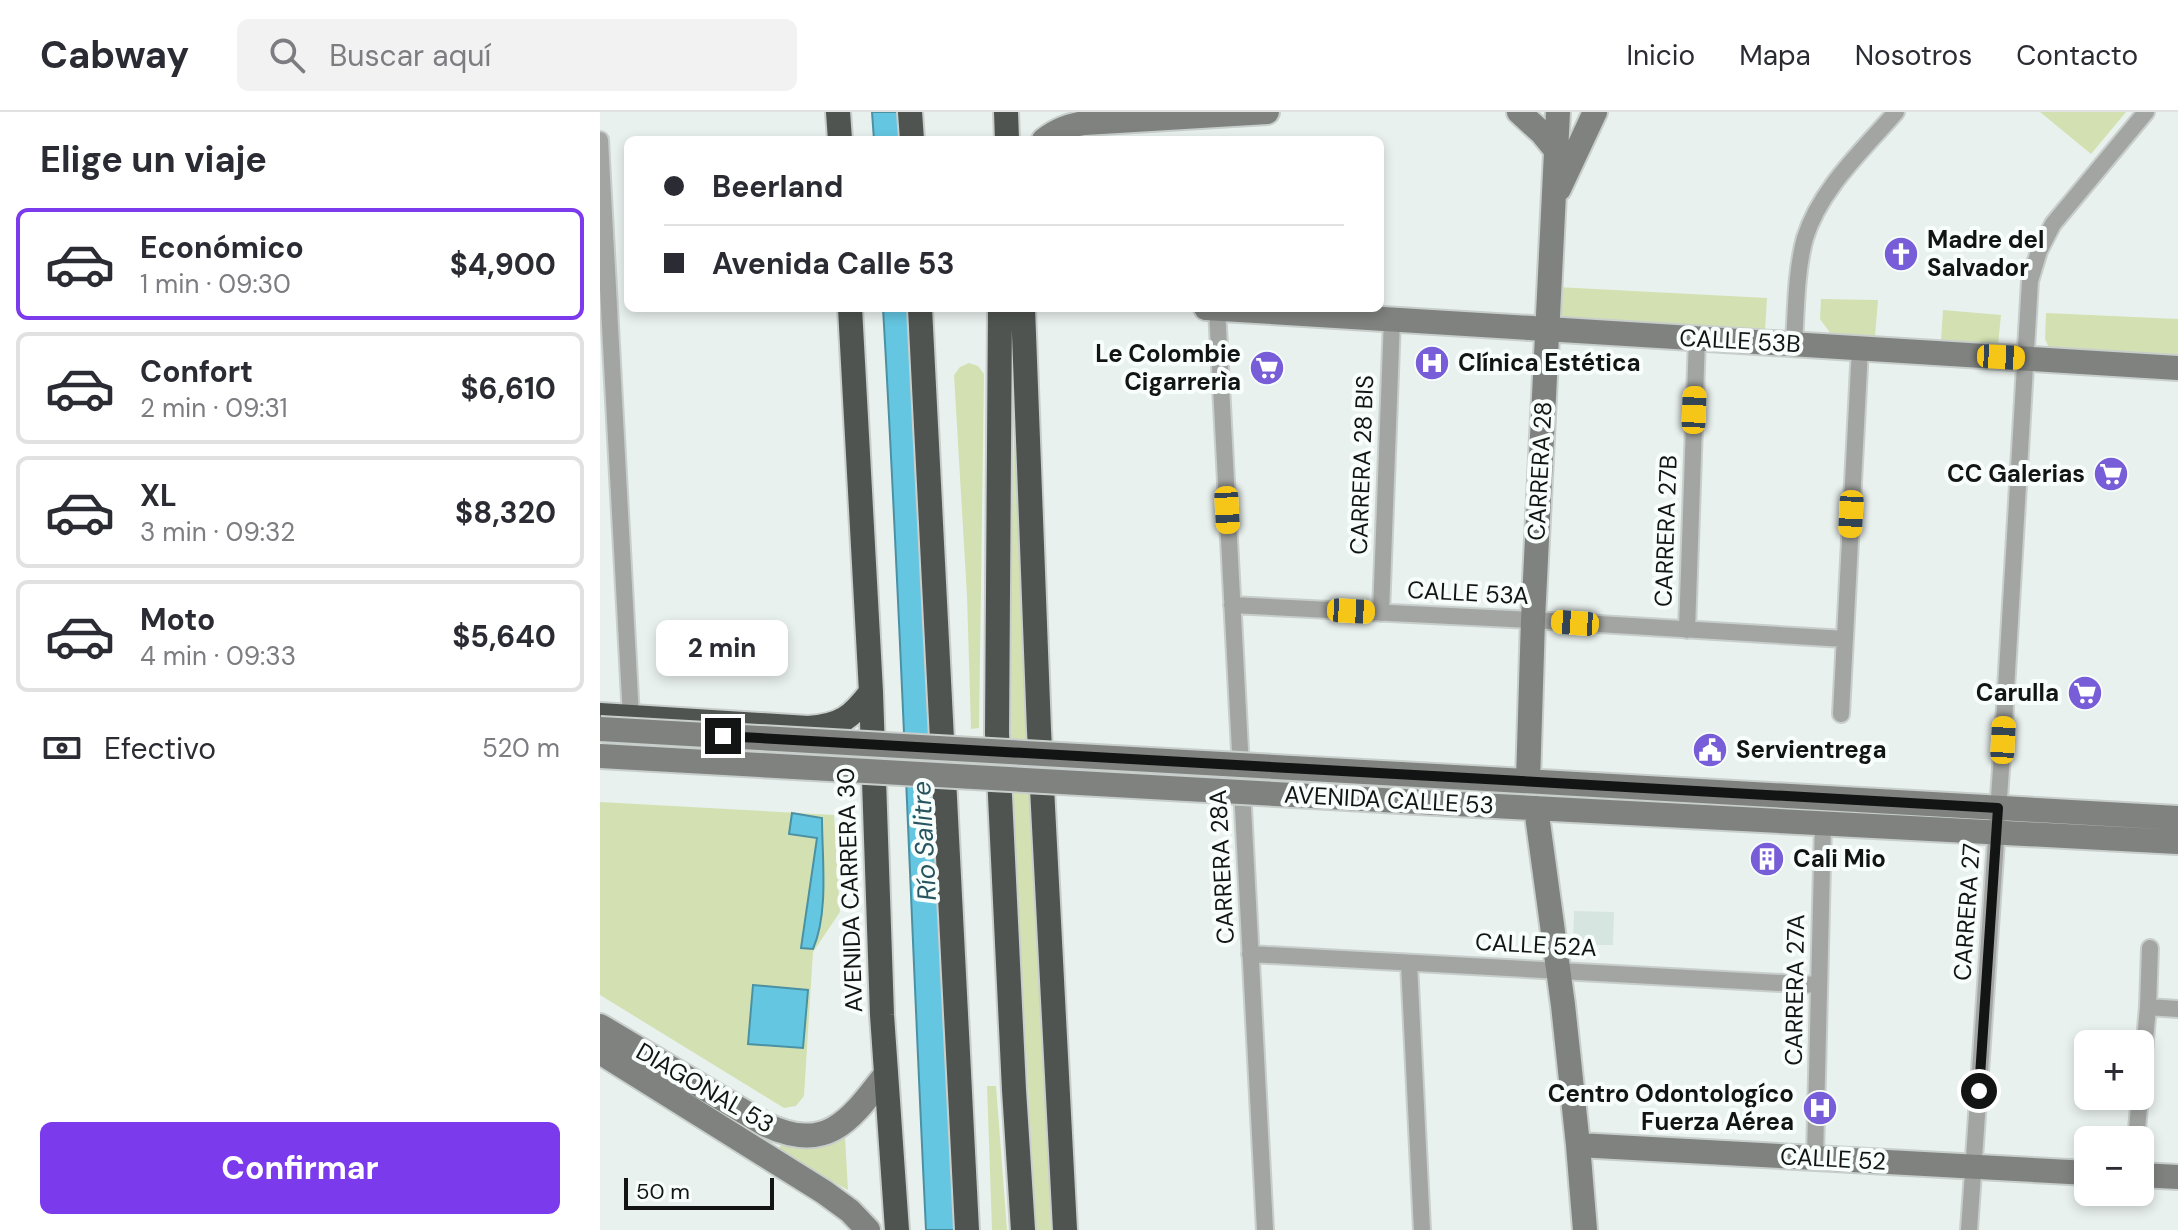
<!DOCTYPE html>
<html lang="es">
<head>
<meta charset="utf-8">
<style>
  body { margin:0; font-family:"DM Sans",sans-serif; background:#f2f2f3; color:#2b2b33; height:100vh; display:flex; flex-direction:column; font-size:30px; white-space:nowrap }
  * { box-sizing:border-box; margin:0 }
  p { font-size:26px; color:#7c7c81 }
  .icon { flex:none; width:44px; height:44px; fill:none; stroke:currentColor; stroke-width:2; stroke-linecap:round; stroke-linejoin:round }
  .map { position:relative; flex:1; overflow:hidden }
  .sheet { display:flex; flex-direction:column; background:#fff; width:600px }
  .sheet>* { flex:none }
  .banner { position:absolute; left:24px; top:24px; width:760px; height:176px; border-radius:12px; box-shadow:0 4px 12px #0003; display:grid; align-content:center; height:176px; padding:0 40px; background:#fff }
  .controls { position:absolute; left:1474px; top:918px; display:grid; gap:16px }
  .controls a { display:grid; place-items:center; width:80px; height:80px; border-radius:12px; background:#fff; box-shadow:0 4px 12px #0003; font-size:40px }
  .scale { position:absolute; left:24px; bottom:20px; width:150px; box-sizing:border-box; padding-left:8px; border:4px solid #121514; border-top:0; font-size:22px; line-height:28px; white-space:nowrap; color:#121514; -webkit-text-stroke:6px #f7fefb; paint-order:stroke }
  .end { position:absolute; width:36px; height:36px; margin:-18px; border:10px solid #121514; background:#fff; box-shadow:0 0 0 4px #fff }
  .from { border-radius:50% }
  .bubble { position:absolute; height:56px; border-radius:12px; background:#fff; box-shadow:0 4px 12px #0003; font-size:26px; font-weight:700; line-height:56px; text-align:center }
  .car { position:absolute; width:24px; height:48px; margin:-24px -12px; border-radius:10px; box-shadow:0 0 6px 2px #0007; background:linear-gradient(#f5c518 24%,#345 0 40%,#f5c518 0 76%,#345 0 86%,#f5c518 0) }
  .banner b { display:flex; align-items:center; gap:28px; height:76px; font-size:30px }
  .banner b+b { border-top:2px solid #e1e1e2 }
  .banner i { width:20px; height:20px; background:#2b2b33 }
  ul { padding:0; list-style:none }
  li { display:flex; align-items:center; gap:24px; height:112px; margin:0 16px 12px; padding:0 24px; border:4px solid #e1e1e2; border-radius:12px }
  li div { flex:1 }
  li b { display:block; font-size:30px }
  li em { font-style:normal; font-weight:700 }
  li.on { border-color:#7c3aed }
  li>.icon { width:72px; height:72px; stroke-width:1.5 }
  h2 { padding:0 40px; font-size:36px; line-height:96px }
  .pay { display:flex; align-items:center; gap:20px; height:88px; padding:0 40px; font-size:30px }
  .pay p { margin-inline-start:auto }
  .action { display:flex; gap:16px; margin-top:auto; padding:16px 40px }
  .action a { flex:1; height:92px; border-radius:12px; background:#7c3aed; color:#fff; font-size:32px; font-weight:700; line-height:92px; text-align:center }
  header { display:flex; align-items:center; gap:48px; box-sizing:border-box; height:112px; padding:0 40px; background:#fff; border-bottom:2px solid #e1e1e2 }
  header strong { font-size:38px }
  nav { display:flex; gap:44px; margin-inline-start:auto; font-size:28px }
  .search { width:560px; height:72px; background:#f2f2f3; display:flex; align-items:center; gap:20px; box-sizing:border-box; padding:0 28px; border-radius:12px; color:#7c7c81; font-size:30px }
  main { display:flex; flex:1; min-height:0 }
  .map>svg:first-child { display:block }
</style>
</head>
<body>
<header>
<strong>Cabway</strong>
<div class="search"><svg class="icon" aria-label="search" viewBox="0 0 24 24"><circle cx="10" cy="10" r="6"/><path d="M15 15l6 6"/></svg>Buscar aquí</div>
<nav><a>Inicio</a><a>Mapa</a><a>Nosotros</a><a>Contacto</a></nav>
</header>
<main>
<section class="sheet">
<h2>Elige un viaje</h2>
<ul>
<li class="on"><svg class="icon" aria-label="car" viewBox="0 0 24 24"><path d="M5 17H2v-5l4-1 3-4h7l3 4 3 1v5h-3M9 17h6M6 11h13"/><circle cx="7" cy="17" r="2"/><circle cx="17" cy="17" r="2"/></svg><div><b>Económico</b><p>1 min · 09:30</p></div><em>$4,900</em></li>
<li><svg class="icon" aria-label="car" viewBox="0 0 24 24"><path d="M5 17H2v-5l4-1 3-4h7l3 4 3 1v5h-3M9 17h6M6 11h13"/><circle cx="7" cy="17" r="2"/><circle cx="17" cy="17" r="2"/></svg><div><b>Confort</b><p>2 min · 09:31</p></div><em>$6,610</em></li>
<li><svg class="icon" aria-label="car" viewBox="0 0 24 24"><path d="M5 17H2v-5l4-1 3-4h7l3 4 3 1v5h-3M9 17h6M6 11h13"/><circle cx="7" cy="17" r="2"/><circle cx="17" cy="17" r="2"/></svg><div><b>XL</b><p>3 min · 09:32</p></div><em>$8,320</em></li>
<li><svg class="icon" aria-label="car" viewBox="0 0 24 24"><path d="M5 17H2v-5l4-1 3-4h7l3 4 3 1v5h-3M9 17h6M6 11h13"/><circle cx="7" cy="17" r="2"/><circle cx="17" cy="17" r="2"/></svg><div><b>Moto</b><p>4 min · 09:33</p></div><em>$5,640</em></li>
</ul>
<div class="pay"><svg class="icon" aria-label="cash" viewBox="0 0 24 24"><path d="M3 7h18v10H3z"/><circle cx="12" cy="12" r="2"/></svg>Efectivo<p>520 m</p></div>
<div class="action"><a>Confirmar</a></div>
</section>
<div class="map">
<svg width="1578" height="1118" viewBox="0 0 1578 1118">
  <rect width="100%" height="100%" fill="#e9f1ee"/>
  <!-- built -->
  <path fill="#d6e5df" d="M974,799l40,1 -1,33h-40z"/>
  <!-- green -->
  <path fill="#d3e1b2" d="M1440,0h86l-35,42z
    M957,175l210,11 -2,33 -206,-10z
    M1221,187l57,1 -3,37 -44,-3 -11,-15z
    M1343,198l58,5 -3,30 -57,-4z
    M1446,201l132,6v37l-129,-8 -4,-9z
    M369,251l9,3 6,8 -5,354 -8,1 -4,-133 -13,-221 6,-8z
    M414,308l13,245 24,565h-15l-21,-379 -6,-173z
    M0,690l234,13 6,97 -27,40 -9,144 -8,10 -12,2 -184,-113z
    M387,974h9l11,144h-15z
    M245,1025l3,53 -71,-39 4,-6 32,3z"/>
  <!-- water -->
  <path fill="#64c6e1" stroke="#4b91a4" stroke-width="2" d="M272,0h34l1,28h-33z
    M283,196h32l40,922h-29c-15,-307 -25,-615 -43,-922z
    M192,701l30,5c0,40 7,94 -9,131l-12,-1 16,-110 -28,-4z
    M153,873l55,5 -5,58 -55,-4z"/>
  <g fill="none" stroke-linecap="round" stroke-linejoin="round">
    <!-- street casing -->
    <g stroke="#c7cecb" stroke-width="20">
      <path id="street" d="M0,28l31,577
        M617,197l48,921
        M1194,232c2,-33 2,-74 11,-106 15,-49 58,-88 91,-126
        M632,493l301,15 312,19
        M781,501l11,-294
        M1087,518l10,-292
        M1241,602l19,-366
        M650,842l568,31
        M809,851l13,267
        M1548,895l30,2
        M1540,982l8,-87 2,-59
        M1536,1028l4,-44
        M1215,1046l8,-335
        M1369,1118l34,-490 27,-459 9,-30 14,-27 93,-112"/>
    </g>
    <!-- secondary casing -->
    <g stroke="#c7cecb" stroke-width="28">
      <path id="secondary" d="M919,0l23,21 13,16
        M444,28c13,-10 24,-14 40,-17l183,-11
        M959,77l36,-77
        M606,196l972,60
        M800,662l778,44
        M928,669l5,-161 25,-508
        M800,689l778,41
        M936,696l27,197 15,140 7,85
        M0,914l166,99c62,29 85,-6 120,-51
        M0,940l224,140 26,19 18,19
        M978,1033l510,28
        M1540,1063l38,2"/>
    </g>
    <!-- highway casing -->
    <g stroke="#c7cecb" stroke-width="28">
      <path id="highway" d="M238,0l2,28
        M310,0l2,28
        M406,0l1,28
        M250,196l21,384 11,323 15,215
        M320,196l47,922
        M400,196l-3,425 17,357 9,140
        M423,196l16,422 26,500
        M0,603l208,13c33,-2 44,-11 63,-36"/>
    </g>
    <!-- street -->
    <use href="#street" stroke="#a3a5a3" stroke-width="16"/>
    <!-- secondary -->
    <use href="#secondary" stroke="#7f827f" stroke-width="24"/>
    <!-- highway -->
    <use href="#highway" stroke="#505450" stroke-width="24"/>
    <!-- secondary-bridge casing -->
    <g stroke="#c7cecb" stroke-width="28" stroke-linecap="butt">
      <path id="secondary-bridge" d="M0,617l800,45
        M0,644l800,45"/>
    </g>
    <!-- secondary-bridge -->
    <use href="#secondary-bridge" stroke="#7f827f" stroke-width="24"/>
  </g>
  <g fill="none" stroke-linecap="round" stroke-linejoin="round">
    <!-- route -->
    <path stroke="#121514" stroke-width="10" d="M123,624l1275,72 -19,283"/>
  </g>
  <!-- icons -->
  <defs>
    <g id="church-disc" transform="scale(1.8)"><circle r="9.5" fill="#785dd8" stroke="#f7fefb"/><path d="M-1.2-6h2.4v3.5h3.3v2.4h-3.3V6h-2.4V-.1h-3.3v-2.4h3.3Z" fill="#fff"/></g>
    <g id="hospital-disc" transform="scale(1.8)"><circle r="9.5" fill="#785dd8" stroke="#f7fefb"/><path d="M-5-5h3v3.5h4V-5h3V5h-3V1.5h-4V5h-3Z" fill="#fff"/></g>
    <g id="supermarket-disc" transform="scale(1.8)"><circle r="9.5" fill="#785dd8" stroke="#f7fefb"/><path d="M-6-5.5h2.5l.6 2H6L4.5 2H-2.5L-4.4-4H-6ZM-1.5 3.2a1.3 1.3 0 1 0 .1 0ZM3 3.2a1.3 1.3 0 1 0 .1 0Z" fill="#fff"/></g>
    <g id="civic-disc" transform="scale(1.8)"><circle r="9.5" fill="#785dd8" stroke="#f7fefb"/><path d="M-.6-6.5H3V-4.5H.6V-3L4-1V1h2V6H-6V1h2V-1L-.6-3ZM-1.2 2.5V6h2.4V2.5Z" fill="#fff"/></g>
    <g id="building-disc" transform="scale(1.8)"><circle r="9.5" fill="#785dd8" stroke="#f7fefb"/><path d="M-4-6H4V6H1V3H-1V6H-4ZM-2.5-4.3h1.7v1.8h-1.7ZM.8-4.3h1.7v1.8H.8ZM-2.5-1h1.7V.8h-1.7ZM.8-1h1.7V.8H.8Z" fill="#fff"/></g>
  </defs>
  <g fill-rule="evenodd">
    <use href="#church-disc" x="1301" y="142"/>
    <use href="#hospital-disc" x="832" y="251"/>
    <use href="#supermarket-disc" x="667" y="256"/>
    <use href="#supermarket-disc" x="1511" y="362"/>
    <use href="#supermarket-disc" x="1485" y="581"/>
    <use href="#civic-disc" x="1110" y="638"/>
    <use href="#building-disc" x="1167" y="747"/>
    <use href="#hospital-disc" x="1220" y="996"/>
  </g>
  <g text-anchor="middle" stroke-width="8" stroke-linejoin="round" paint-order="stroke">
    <!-- poi labels -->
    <g font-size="24" font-weight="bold" fill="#121514" stroke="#f7fefb" text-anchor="start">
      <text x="1327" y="136">Madre del<tspan x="1327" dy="28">Salvador</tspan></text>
      <text x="641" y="250" text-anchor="end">Le Colombie<tspan x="641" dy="28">Cigarrerìa</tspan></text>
      <text x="858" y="259">Clínica Estética</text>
      <text x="1485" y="370" text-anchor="end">CC Galerias</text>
      <text x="1459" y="589" text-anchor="end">Carulla</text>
      <text x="1136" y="646">Servientrega</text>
      <text x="1193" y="755">Cali Mio</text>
      <text x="1194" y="990" text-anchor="end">Centro Odontologíco<tspan x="1194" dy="28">Fuerza Aérea</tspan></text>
    </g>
    <!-- street labels -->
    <g font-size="24" fill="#121514" stroke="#f7fefb">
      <text transform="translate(1140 229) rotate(3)" y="8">CALLE 53B</text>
      <text transform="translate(762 353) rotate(-88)" y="8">CARRERA 28 BIS</text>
      <text transform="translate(940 359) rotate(-87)" y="8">CARRERA 28</text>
      <text transform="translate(1066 419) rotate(-88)" y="8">CARRERA 27B</text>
      <text transform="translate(868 481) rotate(3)" y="8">CALLE 53A</text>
      <text transform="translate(789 688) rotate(3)" y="8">AVENIDA CALLE 53</text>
      <text transform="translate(622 755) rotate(-93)" y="8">CARRERA 28A</text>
      <text transform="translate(250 778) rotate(-92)" y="8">AVENIDA CARRERA 30</text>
      <text transform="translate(1367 800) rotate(-86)" y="8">CARRERA 27</text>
      <text transform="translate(936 833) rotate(3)" y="8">CALLE 52A</text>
      <text transform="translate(1195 878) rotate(-89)" y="8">CARRERA 27A</text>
      <text transform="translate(105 976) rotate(30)" y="8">DIAGONAL 53</text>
      <text transform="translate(1233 1047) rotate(3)" y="8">CALLE 52</text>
    </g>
    <!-- water labels -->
    <g font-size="26" font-style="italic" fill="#285460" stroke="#f7fefb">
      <text transform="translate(324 729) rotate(-93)" y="9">Río Salitre</text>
    </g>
  </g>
</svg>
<div class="controls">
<a>+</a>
<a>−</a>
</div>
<div class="scale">50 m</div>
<i class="end from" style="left:1379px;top:979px"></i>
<i class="end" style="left:123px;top:624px"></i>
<div class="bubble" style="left:56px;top:508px;width:132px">2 min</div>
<i class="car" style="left:1401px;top:245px;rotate:93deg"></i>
<i class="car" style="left:1094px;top:298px;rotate:2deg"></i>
<i class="car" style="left:627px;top:398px;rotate:177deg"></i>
<i class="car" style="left:1251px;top:402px;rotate:183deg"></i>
<i class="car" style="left:751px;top:499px;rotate:93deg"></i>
<i class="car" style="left:975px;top:511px;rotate:274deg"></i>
<i class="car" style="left:1403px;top:628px;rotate:3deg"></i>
<div class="banner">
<b><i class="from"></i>Beerland</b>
<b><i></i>Avenida Calle 53</b>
</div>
</div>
</main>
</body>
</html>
